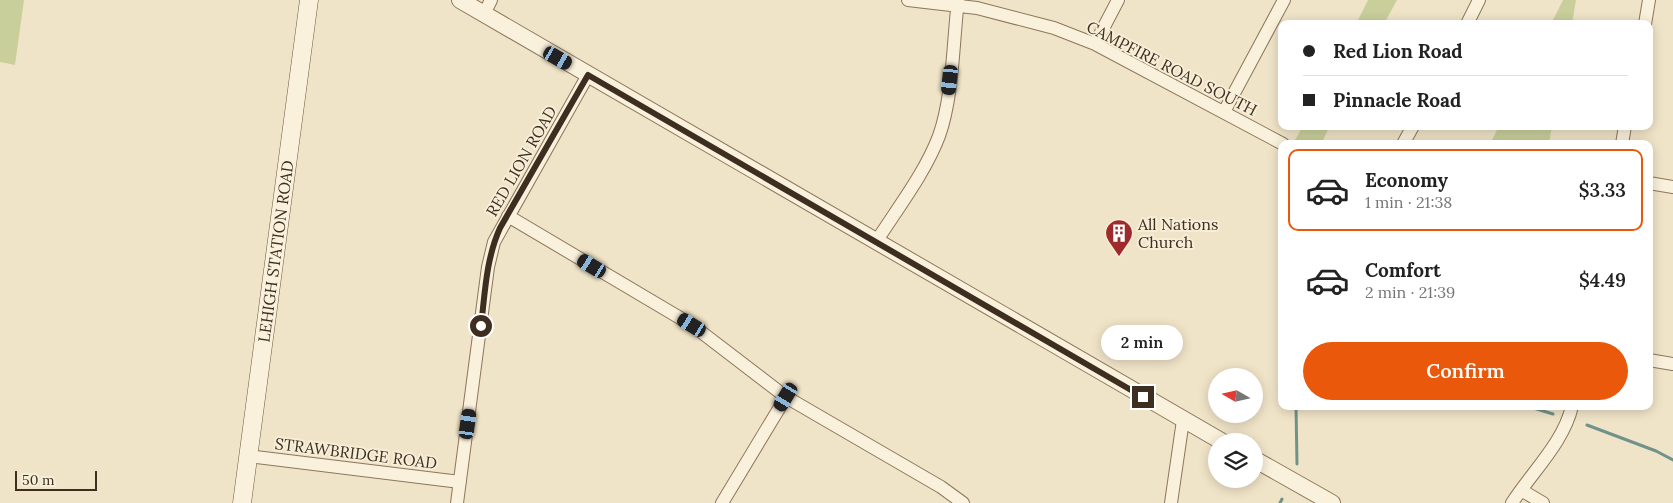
<!DOCTYPE html>
<html lang="en">
<head>
<meta charset="utf-8">
<style>
  body { margin:0; font-family:Lora,serif; background:#f6f6f6; color:#222; height:100vh; display:flex; flex-direction:column; font-size:19px; white-space:nowrap }
  * { box-sizing:border-box; margin:0 }
  p { font-size:16px; color:#767676 }
  .icon { flex:none; width:28px; height:28px; fill:none; stroke:currentColor; stroke-width:2; stroke-linecap:round; stroke-linejoin:round }
  .map { position:relative; flex:1; overflow:hidden }
  .drawer { position:absolute; left:1278px; top:140px; width:375px; height:270px; display:flex; flex-direction:column; background:#fff; border-radius:10px; box-shadow:0 2px 12px #0003 }
  .drawer>* { flex:none }
  .hud { position:absolute; left:1278px; top:20px; width:375px; height:110px; border-radius:10px; box-shadow:0 2px 12px #0003; display:grid; align-content:center; height:110px; padding:0 25px; background:#fff }
  .needle { width:32px; rotate:279deg }
  .tools { position:absolute; left:1208px; top:368px; display:grid; gap:10px }
  .tools a { display:grid; place-items:center; width:55px; height:55px; border-radius:50%; background:#fff; box-shadow:0 2px 12px #0003; font-size:25px }
  .scale { position:absolute; left:15px; bottom:12px; width:82px; box-sizing:border-box; padding-left:5px; border:2px solid #3d2e20; border-top:0; font-size:14px; line-height:18px; white-space:nowrap; color:#3d2e20; -webkit-text-stroke:4px #f7eed8; paint-order:stroke }
  .end { position:absolute; width:22px; height:22px; margin:-11px; border:6px solid #3d2e20; background:#fff; box-shadow:0 0 0 2px #fff }
  .from { border-radius:50% }
  .bubble { position:absolute; height:35px; border-radius:18px; background:#fff; box-shadow:0 2px 12px #0003; font-size:16px; font-weight:600; line-height:35px; text-align:center }
  .car { position:absolute; width:15px; height:30px; margin:-15px -8px; border-radius:6px; box-shadow:0 0 4px 1px #0007; background:linear-gradient(#222 24%,#8ab4d8 0 40%,#222 0 76%,#8ab4d8 0 86%,#222 0) }
  .hud b { display:flex; align-items:center; gap:18px; height:48px; font-size:19px }
  .hud b+b { border-top:1px solid #e0e0e0 }
  .hud i { width:12px; height:12px; background:#222 }
  ul { padding:9px 0 0; list-style:none }
  li { display:flex; align-items:center; gap:15px; height:82px; margin:0 10px 8px; padding:0 15px; border:2px solid transparent; border-radius:10px }
  li div { flex:1 }
  li b { display:block; font-size:19px }
  li em { font-style:normal; font-weight:600 }
  li.active { border-color:#ea580c }
  li>.icon { width:45px; height:45px; stroke-width:1.5 }
  .primary-button { display:flex; gap:10px; margin-top:auto; padding:10px 25px }
  .primary-button a { flex:1; height:58px; border-radius:30px; background:#ea580c; color:#fff; font-size:20px; font-weight:600; line-height:58px; text-align:center }
  .map>svg:first-child { display:block }
</style>
</head>
<body>
<div class="map">
<svg width="1673" height="503" viewBox="0 0 1673 503">
  <rect width="100%" height="100%" fill="#f0e4c8"/>
  <!-- green -->
  <path fill="#c9cf9b" d="M0,0h24l-9,65 -15,-3z
    M1368,0h29l-13,24h-28z
    M1563,0h13l-4,24h-21z
    M1303,126h27l-9,18h-19l-7,-4z
    M1499,126h53l-3,18h-59z"/>
  <g fill="none" stroke-linecap="round" stroke-linejoin="round">
    <!-- stream -->
    <path stroke="#6f938a" stroke-width="3" d="M1296,406l1,58
      M1527,406l26,8
      M1587,425l69,26 17,9
      M1280,503l2,-4"/>
    <!-- minor casing -->
    <g stroke="#8d765c" stroke-width="14">
      <path id="minor" d="M908,0l69,8 77,20 41,16 188,100
        M484,14l7,-14
        M1467,24l12,-24
        M1645,24l4,-24
        M1095,44l23,-44
        M1224,112l60,-112
        M1403,144l10,-18
        M1622,144l3,-18
        M1649,183l24,4
        M508,216l184,109 94,72 155,90 22,16
        M876,242c21,-33 49,-69 63,-106 14,-39 14,-94 19,-136
        M1649,360l24,4
        M248,456l212,26
        M1521,490l22,13
        M457,503l31,-236 6,-25 94,-167
        M722,503l64,-106
        M1171,503l12,-83
        M1512,503c20,-31 52,-61 60,-97"/>
    </g>
    <!-- tertiary casing -->
    <g stroke="#8d765c" stroke-width="18">
      <path id="tertiary" d="M460,0l761,441
        M1254,459l78,44"/>
    </g>
    <!-- secondary casing -->
    <g stroke="#6f573f" stroke-width="19">
      <g id="secondary">
        <path id="s1" d="M242,503l67,-503"/>
      </g>
    </g>
    <!-- minor -->
    <use href="#minor" stroke="#faf1dc" stroke-width="12"/>
    <!-- tertiary -->
    <use href="#tertiary" stroke="#faf1dc" stroke-width="16"/>
    <!-- secondary -->
    <use href="#secondary" stroke="#faf1dc" stroke-width="18"/>
  </g>
  <g fill="none" stroke-linecap="round" stroke-linejoin="round">
    <!-- route -->
    <path stroke="#3d2e20" stroke-width="6" d="M481,326c4,-33 5,-67 19,-98l88,-153 555,322"/>
  </g>
  <!-- icons -->
  <defs>
    <g id="building-pin" transform="scale(1.4375)"><path d="M0 17L-7.5 6A9.5 9.5 0 1 1 7.5 6Z" fill="#9e2a2b" stroke="#f7eed8"/><path d="M-4-6H4V6H1V3H-1V6H-4ZM-2.5-4.3h1.7v1.8h-1.7ZM.8-4.3h1.7v1.8H.8ZM-2.5-1h1.7V.8h-1.7ZM.8-1h1.7V.8H.8Z" fill="#fff"/></g>
  </defs>
  <g fill-rule="evenodd">
    <use href="#building-pin" x="1119" y="233"/>
  </g>
  <g text-anchor="middle" stroke-width="4" stroke-linejoin="round" paint-order="stroke">
    <!-- street labels -->
    <g font-size="16" fill="#3d2e20" stroke="#f7eed8">
      <text transform="translate(1172 68) rotate(27)" y="6">CAMPFIRE ROAD SOUTH</text>
      <text transform="translate(521 161) rotate(-60)" y="6">RED LION ROAD</text>
      <text dy="6" stroke="none"><textPath href="#s1" startOffset="254">LEHIGH STATION ROAD</textPath></text>
      <text transform="translate(356 453) rotate(7)" y="6">STRAWBRIDGE ROAD</text>
    </g>
    <!-- poi labels -->
    <g font-size="16" fill="#3d2e20" stroke="#f7eed8" text-anchor="start">
      <text x="1138" y="230">All Nations<tspan x="1138" dy="18">Church</tspan></text>
    </g>
  </g>
</svg>
<div class="tools">
<a><svg class="needle" viewBox="-14 -14 28 28"><path d="M0-13l5 13h-10z" fill="#e53935"/><path d="M0 13l5-13h-10z" fill="#767676"/></svg></a>
<a><svg class="icon" aria-label="layers" viewBox="0 0 24 24"><path d="M12 4l9 5-9 5-9-5zM3 14l9 5 9-5"/></svg></a>
</div>
<div class="scale">50 m</div>
<i class="end from" style="left:481px;top:326px"></i>
<i class="end" style="left:1143px;top:397px"></i>
<div class="bubble" style="left:1101px;top:325px;width:82px">2 min</div>
<i class="car" style="left:558px;top:58px;rotate:120deg"></i>
<i class="car" style="left:950px;top:80px;rotate:186deg"></i>
<i class="car" style="left:592px;top:266px;rotate:301deg"></i>
<i class="car" style="left:692px;top:325px;rotate:301deg"></i>
<i class="car" style="left:786px;top:397px;rotate:211deg"></i>
<i class="car" style="left:468px;top:424px;rotate:8deg"></i>
<div class="hud">
<b><i class="from"></i>Red Lion Road</b>
<b><i></i>Pinnacle Road</b>
</div>
<section class="drawer">
<ul>
<li class="active"><svg class="icon" aria-label="car" viewBox="0 0 24 24"><path d="M5 17H2v-5l4-1 3-4h7l3 4 3 1v5h-3M9 17h6M6 11h13"/><circle cx="7" cy="17" r="2"/><circle cx="17" cy="17" r="2"/></svg><div><b>Economy</b><p>1 min · 21:38</p></div><em>$3.33</em></li>
<li><svg class="icon" aria-label="car" viewBox="0 0 24 24"><path d="M5 17H2v-5l4-1 3-4h7l3 4 3 1v5h-3M9 17h6M6 11h13"/><circle cx="7" cy="17" r="2"/><circle cx="17" cy="17" r="2"/></svg><div><b>Comfort</b><p>2 min · 21:39</p></div><em>$4.49</em></li>
</ul>
<div class="primary-button"><a>Confirm</a></div>
</section>
</div>
</body>
</html>
